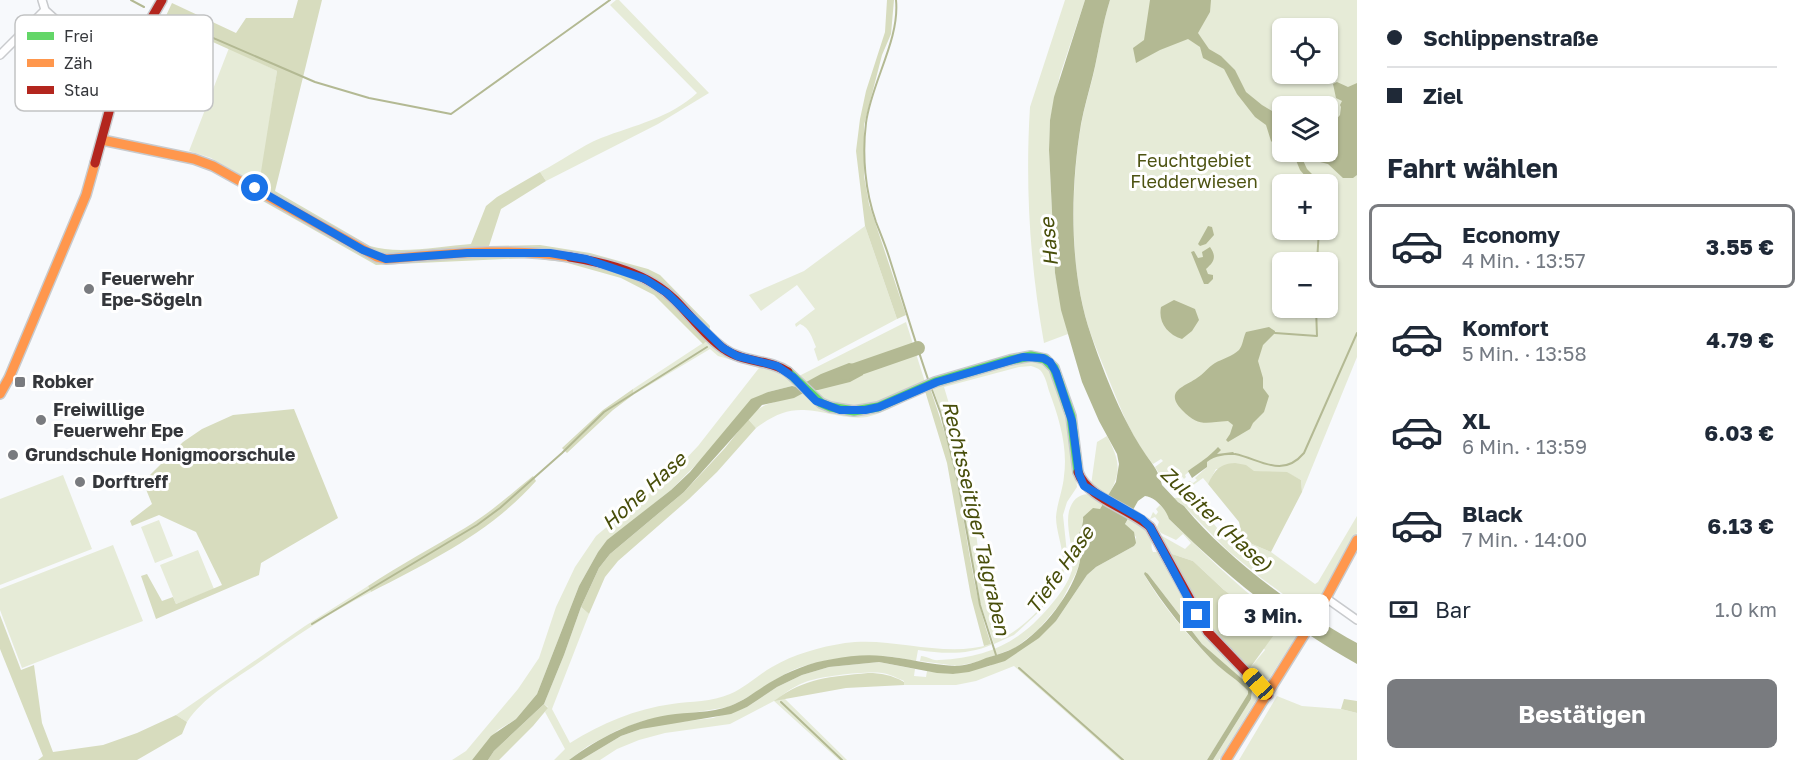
<!DOCTYPE html>
<html lang="de">
<head>
<meta charset="utf-8">
<style>
  body { margin:0; font-family:"Golos Text",sans-serif; background:#f6f6f7; color:#1f2937; height:100vh; display:flex; flex-direction:column; font-size:22px; white-space:nowrap }
  * { box-sizing:border-box; margin:0 }
  p { font-size:20px; color:#747a83 }
  .icon { flex:none; width:33px; height:33px; fill:none; stroke:currentColor; stroke-width:2; stroke-linecap:round; stroke-linejoin:round }
  .map { position:relative; flex:1; overflow:hidden }
  .drawer { display:flex; flex-direction:column; background:#fff; width:450px }
  .drawer>* { flex:none }
  .top-card { display:grid; align-content:center; height:132px; padding:0 30px; background:#fff }
  .tools { position:absolute; left:1272px; top:18px; display:grid; gap:12px }
  .tools a { display:grid; place-items:center; width:66px; height:66px; border-radius:9px; background:#fff; box-shadow:0 2px 4px #0004; font-size:30px }
  .end { position:absolute; width:27px; height:27px; margin:-14px; border:8px solid #1a73e8; background:#fff; box-shadow:0 0 0 3px #fff }
  .from { border-radius:50% }
  .bubble { position:absolute; height:42px; border-radius:9px; background:#fff; box-shadow:0 2px 4px #0004; font-size:20px; font-weight:700; line-height:42px; text-align:center }
  .car { position:absolute; width:18px; height:36px; margin:-18px -9px; border-radius:8px; box-shadow:0 0 4px 2px #0007; background:linear-gradient(#f5c518 24%,#345 0 40%,#f5c518 0 76%,#345 0 86%,#f5c518 0) }
  .top-card b { display:flex; align-items:center; gap:21px; height:57px; font-size:22px }
  .top-card b+b { border-top:2px solid #e0e1e3 }
  .top-card i { width:15px; height:15px; background:#1f2937 }
  ul { padding:0; list-style:none }
  li { display:flex; align-items:center; gap:18px; height:84px; margin:0 12px 9px; padding:0 18px; border:3px solid transparent; border-radius:9px }
  li div { flex:1 }
  li b { display:block; font-size:22px }
  li em { font-style:normal; font-weight:700 }
  li.on { border-color:#797b7f }
  li>.icon { width:54px; height:54px; stroke-width:1.5 }
  h2 { padding:0 30px; font-size:27px; line-height:72px }
  .pay { display:flex; align-items:center; gap:15px; height:66px; padding:0 30px; font-size:22px }
  .pay p { margin-inline-start:auto }
  .action { display:flex; gap:12px; margin-top:auto; padding:12px 30px }
  .action a { flex:1; height:69px; border-radius:9px; background:#797b7f; color:#fff; font-size:24px; font-weight:700; line-height:69px; text-align:center }
  main { display:flex; flex:1; min-height:0 }
  .map>svg:first-child { display:block }
</style>
</head>
<body>
<main>
<div class="map">
<svg width="1357" height="760" viewBox="0 0 1357 760">
  <rect width="100%" height="100%" fill="#f7f9fc"/>
  <!-- green -->
  <path fill="#e6ebd7" fill-rule="evenodd" d="M616,0h3l90,93 -51,31 -112,57 -6,-9c20,-10 41,-26 61,-34 34,-13 69,-20 96,-45l-87,-88z
    M1065,0h20l-25,75 -10,45 -1,30 6,123 13,61 -24,9c-14,-78 -19,-157 -14,-236z
    M1110,0h247v357l-55,135 -1,-12 -14,-7 -71,-4 -8,15 -5,-6 -11,8 -4,-4 2,-1 3,2 4,-3 -2,-2 12,-11 -5,-6 -17,14 1,2 -2,2 -4,-5v-4l-5,-3 -3,1 -10,10 -7,-11 8,-6 -2,-2 -8,5c-21,-24 -32,-55 -44,-84 -10,-26 -22,-51 -27,-78 -12,-52 -10,-125 -1,-177 3,-17 8,-33 12,-49 6,-26 9,-51 17,-76zM1282,28h46v46h-46zM1282,106h46v46h-46zM1282,184h46v46h-46zM1282,262h46v46h-46z
    M229,48l48,23 -17,115 -49,-28 -22,-7z
    M865,226l32,93 -79,42 -4,-12 2,-2c-4,-9 -6,-19 -16,-23l-4,3 -1,-3 20,-15 -18,-24 -36,26 -12,-16 55,-24z
    M906,322l19,60c-29,12 -66,35 -98,20 -11,-6 -19,-17 -28,-26z
    M709,339l70,32 10,6 8,10 -5,-1 -24,6 -97,98 -64,51 -9,11 -19,34 -42,108 -21,25 -18,11 -26,30h-20l14,-9 52,-62 21,-31 17,-51 19,-40 21,-31 32,-27 33,-24 37,-39 61,-78 -41,-12 -8,-7 -77,46v-6z
    M1033,359l9,3 9,7 20,56 6,62 -10,15 -4,13 5,48 -13,26 -14,21 -27,25 -20,9 -13,-39 -11,-54 -11,-72 -17,-65 -10,-28zM1031,366c3,1 7,2 9,4 5,5 7,14 9,21 10,27 19,56 15,85 -1,14 -7,27 -8,41 0,18 11,38 5,55 -9,28 -34,54 -60,67 -23,-53 -23,-106 -33,-162 -6,-31 -15,-60 -24,-90l75,-20z
    M930,388c-20,10 -42,24 -63,29 -13,2 -25,-1 -37,-3 -33,-7 -46,-6 -74,14l-8,-9c17,-21 33,-15 55,-26l12,12 10,4 27,5z
    M1107,436c13,25 15,36 1,60l-17,-11 6,-43z
    M63,475l29,74 -92,36v-86z
    M1088,494l7,1 10,6 -5,8 -17,8 1,8 -6,11v9l3,14 -5,14 -16,31 -22,26 -23,18 -38,14 -20,4 -37,-5 1,-5c6,0 11,5 18,4 48,-2 80,-17 111,-54 8,-9 19,-24 22,-36 3,-19 -7,-41 -3,-59 3,-10 8,-16 19,-17z
    M1192,497l30,37 8,1 9,-8 3,8 10,9 19,8 44,32 3,-2 39,-66v17l-22,43 -26,37 -48,-35 -34,-28 -43,-44 -11,-8z
    M1160,505l8,9 1,5c39,38 84,84 131,111l-31,49 -9,-1 -10,-10 15,-18 -41,-60 -31,-29 -24,-8 -8,-16 1,-1 23,13 6,-6 -8,-9 -7,6 -15,-7 -4,-6 2,-5 -4,-5 -5,2 3,-7 3,3 2,-3 -2,-3z
    M1130,516c8,6 17,12 21,22 2,5 -1,8 2,14h4l5,3c15,26 24,55 42,78 16,21 37,38 55,57v5l-40,65h-6l38,-61 1,-9 -50,-46 -54,-70h-4c16,29 47,66 72,89 10,10 23,18 32,28l1,3 -42,66h-87l-106,-94 -38,15 -20,4h-52v-4c-7,-3 -14,-7 -22,-8 -17,-2 -57,3 -74,8 -12,4 -22,11 -32,19l8,-2 63,62h-8l-65,-59 -44,23 -65,9 -26,7 -22,9 -17,11h-19l40,-24 20,-7 21,-5 51,-6 34,-11 30,-20 25,-12 27,-8 50,-5 36,7 -1,7 12,1 1,-6 26,3 37,-8 66,-45 31,-46 9,-8 38,-21 2,-9 -11,-13z
    M159,520l14,36 -18,7 -14,-36z
    M113,545l30,76 -121,47 -22,-58v-21z
    M198,550l16,39 -38,15 -16,-39z
    M368,586l3,6c-41,20 -79,47 -117,74 -24,16 -51,32 -67,56l-11,-7 129,-89z
    M581,607l8,7 -37,95 18,34c32,-20 65,-34 102,-39 19,-3 40,-2 58,-10 15,-6 28,-19 42,-27 22,-13 48,-20 73,-24 48,-7 99,16 146,1v1c-24,10 -47,9 -73,5l-2,11c-12,-2 -25,-5 -37,-5 -28,0 -65,4 -90,16 -21,11 -39,26 -61,35l-85,14 -25,9 -30,16 -19,14h-15l11,-11 -20,-37 3,-5 -4,-3 20,-49z
    M1277,696l25,10 39,3 16,4v47h-118z"/>
  <!-- forest -->
  <path fill="#d7dcbe" d="M298,0h24l-47,191 95,55c29,9 71,0 101,-2l15,-38 11,-9 43,-25 6,9 -45,28 -12,37 51,-1 50,8 58,16 12,6 50,51 -1,13 -6,5 -49,-49 -33,-17 -57,-16 -35,-4 -153,7 -115,-65 -1,-22 17,-107 -113,-51 8,-17 64,30 10,-15h47z
    M887,0h7l-3,34 -9,21 -18,70v51l5,28 37,111 -9,4 -32,-93 -9,-75 4,-32 6,-28 19,-59z
    M930,388c10,29 20,59 26,89 11,56 16,112 35,167l-7,2 -13,-49 -24,-134 -22,-72z
    M633,389v6l-20,15 -46,43 -5,-5 41,-38z
    M294,409l44,109 -77,45 -2,12 -103,44 -15,-43 6,-2 15,27 11,-4 3,7 46,-19 -26,-53 -37,-17 -27,11 -2,-5 22,-17 -9,-22 40,-40 19,-13 31,-14z
    M748,419l8,9 -39,44 -28,27 -71,62 -13,16 -16,37 -8,-7 18,-39 11,-14 74,-62 41,-44z
    M1235,463l11,2 8,6 33,1 14,8 1,12 -31,60 -19,-8 -10,-9 -3,-13 -31,-38c7,-14 11,-20 27,-21z
    M533,476l3,5c-45,51 -105,80 -165,111l-3,-6c32,-21 65,-39 97,-58 25,-15 46,-34 68,-52z
    M1169,553l24,8 31,29 52,42 -26,36 -40,-38z
    M0,615l21,55 13,-5 8,58 11,29 50,-7 34,-12 39,-18 11,7 -5,12 -45,26h-99l5,-4 -43,-107z
    M868,673c13,0 24,2 36,9v3l-58,3 -72,13c32,-24 56,-24 94,-28z
    M1344,699l13,2v12l-16,-4z
    M544,704l4,4 -15,18 -34,34h-11l6,-9z"/>
  <!-- water -->
  <path fill="#b3b993" d="M1085,0h25c-8,25 -11,50 -17,75 -4,16 -9,33 -12,49 -11,65 -12,148 10,211 9,27 20,55 32,80 7,14 14,27 23,40 8,11 13,17 16,30l16,17 6,4c40,50 117,107 173,137v21c-73,-41 -129,-87 -188,-145 -3,-10 -14,-22 -24,-23l-7,5 -13,23 9,8 2,11 -2,3 -38,21 -9,8 -31,46 -17,17 -34,23 -36,11 -16,2 -16,-1 -58,-11 -50,5 -27,8 -25,12 -30,20 -16,7 -90,15 -20,7 -40,24h-12c30,-22 62,-39 99,-45 20,-3 43,-2 62,-9 15,-6 26,-15 39,-23 20,-12 42,-21 64,-24 16,-3 34,-5 50,-3 24,2 48,9 72,10 10,0 22,-4 31,-8 10,-3 21,-6 30,-11 27,-16 57,-54 64,-86 1,-7 -3,-15 -2,-22 1,-8 6,-13 5,-22l10,-9 7,1 16,-27 3,-18 -2,-10 -18,-33 -17,-39 -21,-72 -6,-37 -6,-123 1,-30 4,-23z
    M1150,0h61l-1,12 -12,21 11,16 12,7 14,14 11,22 16,13 20,12v35h46v-28h4l8,-9 1,-8 -1,-2 2,-4 -6,-3 -3,-14 4,-2 11,5 9,-4v92l-4,3h-10l-15,-14 -12,-3 -4,-7 -11,2 6,13 9,9 4,6h-8l-12,-14 -7,-17 -5,2 -6,-3 -11,-11 -5,-16 -11,-8 -18,-23 -13,-25 -21,-11 -3,-11 -12,-8 -28,11 -24,13 -3,-15 11,-8z
    M1208,226l4,1 2,8 -8,9 -6,2 -2,-2z
    M1210,247c7,10 4,15 -4,22l2,5 5,1v4l-5,5h-4l-13,-32 3,-1 4,7 5,-1 -1,-5z
    M1174,300l21,9 4,11 -7,11 -10,8c-15,-5 -24,-17 -21,-32z
    M1269,327l6,4v2l-12,12 -5,16 5,17v10l6,8 -5,16 -11,11 -3,6 -22,13 -2,-2 4,-6 3,-9 -5,-4c-21,1 -29,7 -46,-11 -18,-19 2,-23 15,-32 7,-4 11,-11 18,-15 7,-4 18,-7 24,-13 4,-5 4,-12 7,-18z
    M849,363l14,3v9l-13,7 -32,8h-9l-15,8 -32,7 -78,87 -74,62 -11,14 -18,39 -17,48 -20,49 -50,47 -6,9h-16l19,-24 25,-17 21,-25 42,-108 19,-34 9,-12 64,-50 19,-18 61,-73 17,-7 24,-6 5,1 24,-13z
    M1218,447l3,3 -4,4 16,-2 3,3c-10,0 -21,0 -29,7v5l-15,11 -4,-7c11,-8 21,-14 30,-24z
    M1145,572l3,2 54,70 47,41 3,5 -1,9 -38,61h-6l41,-66v-3c-10,-11 -24,-19 -35,-30 -25,-26 -50,-56 -69,-87z"/>
  <g fill="none" stroke-linecap="round" stroke-linejoin="round">
    <!-- stream -->
    <path stroke="#b3b993" stroke-width="2" d="M131,0l13,7
      M896,0c4,40 -25,83 -30,123 -4,32 -1,68 10,99 5,13 10,25 14,38 13,41 25,82 39,122
      M167,18l148,64 54,16 82,16 159,-114
      M1317,262l2,-32
      M1275,333l42,3 -1,-28
      M931,387l10,27 16,63 23,128 16,50
      M1235,454c25,5 47,25 69,-1l53,-120
      M312,624l165,-99 23,-17 62,-55 42,-41 103,-65
      M1019,668l104,92
      M781,702l61,58"/>
    <!-- river -->
    <path stroke="#b3b993" stroke-width="14" d="M846,373l72,-25"/>
    <!-- street casing -->
    <g stroke="#c8cacd" stroke-width="10">
      <path id="street" d="M42,0l3,10 31,28 40,48
        M0,55l45,-45
        M1326,598l31,22"/>
    </g>
    <!-- fast casing -->
    <g stroke="#c8cacd" stroke-width="12">
      <path id="fast" d="M788,372l33,31 9,4 24,4 24,-4 57,-25 75,-22 21,-4 14,3 9,9 17,48 7,56"/>
    </g>
    <!-- slow casing -->
    <g stroke="#c8cacd" stroke-width="12">
      <path id="slow" d="M102,140l92,19 19,7 164,91 9,2c61,-5 123,-12 184,-2
        M0,394l9,-16 77,-183 9,-32
        M1226,760l94,-151 37,-69"/>
    </g>
    <!-- jam casing -->
    <g stroke="#c8cacd" stroke-width="12">
      <path id="jam" d="M95,163l21,-77 12,-27 34,-59
        M570,257c37,6 78,16 105,43 16,16 30,36 49,49 19,14 45,10 64,23
        M1078,472c9,26 52,37 72,55l58,105 60,63"/>
    </g>
    <!-- street -->
    <use href="#street" stroke="#fefeff" stroke-width="7"/>
    <!-- fast -->
    <use href="#fast" stroke="#63d668" stroke-width="9"/>
    <!-- slow -->
    <use href="#slow" stroke="#ff974d" stroke-width="9"/>
    <!-- jam -->
    <use href="#jam" stroke="#b3261e" stroke-width="9"/>
  </g>
  <g fill="none" stroke-linecap="round" stroke-linejoin="round">
    <!-- route -->
    <path stroke="#1a73e8" stroke-width="8" d="M255,188l108,62 23,9 81,-6h83l36,6 59,20 22,14 56,55 14,8 40,10 16,11 23,24 24,9h25l14,-3 58,-25 86,-25 20,1 7,4 6,10 16,49 7,53 5,12 58,33 8,8 47,88"/>
  </g>
  <!-- markers -->
  <g fill="#797b7f" stroke="#fff" stroke-width="2">
    <circle cx="89" cy="289" r="6"/>
    <rect x="14" y="376" width="12" height="12" rx="3"/>
    <circle cx="41" cy="420" r="6"/>
    <circle cx="13" cy="455" r="6"/>
    <circle cx="80" cy="482" r="6"/>
  </g>
  <g text-anchor="middle" stroke-width="6" stroke-linejoin="round" paint-order="stroke">
    <!-- park labels -->
    <g font-size="18" fill="#4d5312" stroke="#fff">
      <text x="1194" y="167">Feuchtgebiet<tspan x="1194" dy="21">Fledderwiesen</tspan></text>
    </g>
    <!-- poi labels -->
    <g font-size="18" font-weight="bold" fill="#35373b" stroke="#fff" text-anchor="start">
      <text x="101" y="285">Feuerwehr<tspan x="101" dy="21">Epe-Sögeln</tspan></text>
      <text x="32" y="388">Robker</text>
      <text x="53" y="416">Freiwillige<tspan x="53" dy="21">Feuerwehr Epe</tspan></text>
      <text x="25" y="461">Grundschule Honigmoorschule</text>
      <text x="92" y="488">Dorftreff</text>
    </g>
    <!-- water labels -->
    <g font-size="20" font-style="italic" fill="#484e0a" stroke="#fff">
      <text transform="translate(1049 242) rotate(-95)" y="7">Hase</text>
      <text transform="translate(644 491) rotate(-42)" y="7">Hohe Hase</text>
      <text transform="translate(976 518) rotate(77)" y="7">Rechtsseitiger Talgraben</text>
      <text transform="translate(1216 519) rotate(43)" y="7">Zuleiter (Hase)</text>
      <text transform="translate(1060 570) rotate(-55)" y="7">Tiefe Hase</text>
    </g>
  </g>
  <!-- legend -->
  <rect x="15" y="15" width="198" height="96" rx="9" fill="#fff" stroke="#c2c3c4" stroke-width="1.5"/>
  <rect x="27" y="32" width="27" height="8" fill="#63d668"/>
  <rect x="27" y="59" width="27" height="8" fill="#ff974d"/>
  <rect x="27" y="86" width="27" height="8" fill="#b3261e"/>
  <g font-size="16" fill="#35373b">
    <text x="64" y="42">Frei</text>
    <text x="64" y="69">Zäh</text>
    <text x="64" y="96">Stau</text>
  </g>
</svg>
<div class="tools">
<a><svg class="icon" aria-label="locate" viewBox="0 0 24 24"><circle cx="12" cy="12" r="6"/><path d="M12 2v4M12 18v4M2 12h4M18 12h4"/></svg></a>
<a><svg class="icon" aria-label="layers" viewBox="0 0 24 24"><path d="M12 4l9 5-9 5-9-5zM3 14l9 5 9-5"/></svg></a>
<a>+</a>
<a>−</a>
</div>
<i class="end from" style="left:255px;top:188px"></i>
<i class="end" style="left:1197px;top:615px"></i>
<div class="bubble" style="left:1218px;top:594px;width:111px">3 Min.</div>
<i class="car" style="left:1258px;top:684px;rotate:318deg"></i>
</div>
<section class="drawer">
<div class="top-card">
<b><i class="from"></i>Schlippenstraße</b>
<b><i></i>Ziel</b>
</div>
<h2>Fahrt wählen</h2>
<ul>
<li class="on"><svg class="icon" aria-label="car" viewBox="0 0 24 24"><path d="M5 17H2v-5l4-1 3-4h7l3 4 3 1v5h-3M9 17h6M6 11h13"/><circle cx="7" cy="17" r="2"/><circle cx="17" cy="17" r="2"/></svg><div><b>Economy</b><p>4 Min. · 13:57</p></div><em>3.55 €</em></li>
<li><svg class="icon" aria-label="car" viewBox="0 0 24 24"><path d="M5 17H2v-5l4-1 3-4h7l3 4 3 1v5h-3M9 17h6M6 11h13"/><circle cx="7" cy="17" r="2"/><circle cx="17" cy="17" r="2"/></svg><div><b>Komfort</b><p>5 Min. · 13:58</p></div><em>4.79 €</em></li>
<li><svg class="icon" aria-label="car" viewBox="0 0 24 24"><path d="M5 17H2v-5l4-1 3-4h7l3 4 3 1v5h-3M9 17h6M6 11h13"/><circle cx="7" cy="17" r="2"/><circle cx="17" cy="17" r="2"/></svg><div><b>XL</b><p>6 Min. · 13:59</p></div><em>6.03 €</em></li>
<li><svg class="icon" aria-label="car" viewBox="0 0 24 24"><path d="M5 17H2v-5l4-1 3-4h7l3 4 3 1v5h-3M9 17h6M6 11h13"/><circle cx="7" cy="17" r="2"/><circle cx="17" cy="17" r="2"/></svg><div><b>Black</b><p>7 Min. · 14:00</p></div><em>6.13 €</em></li>
</ul>
<div class="pay"><svg class="icon" aria-label="cash" viewBox="0 0 24 24"><path d="M3 7h18v10H3z"/><circle cx="12" cy="12" r="2"/></svg>Bar<p>1.0 km</p></div>
<div class="action"><a>Bestätigen</a></div>
</section>
</main>
</body>
</html>
